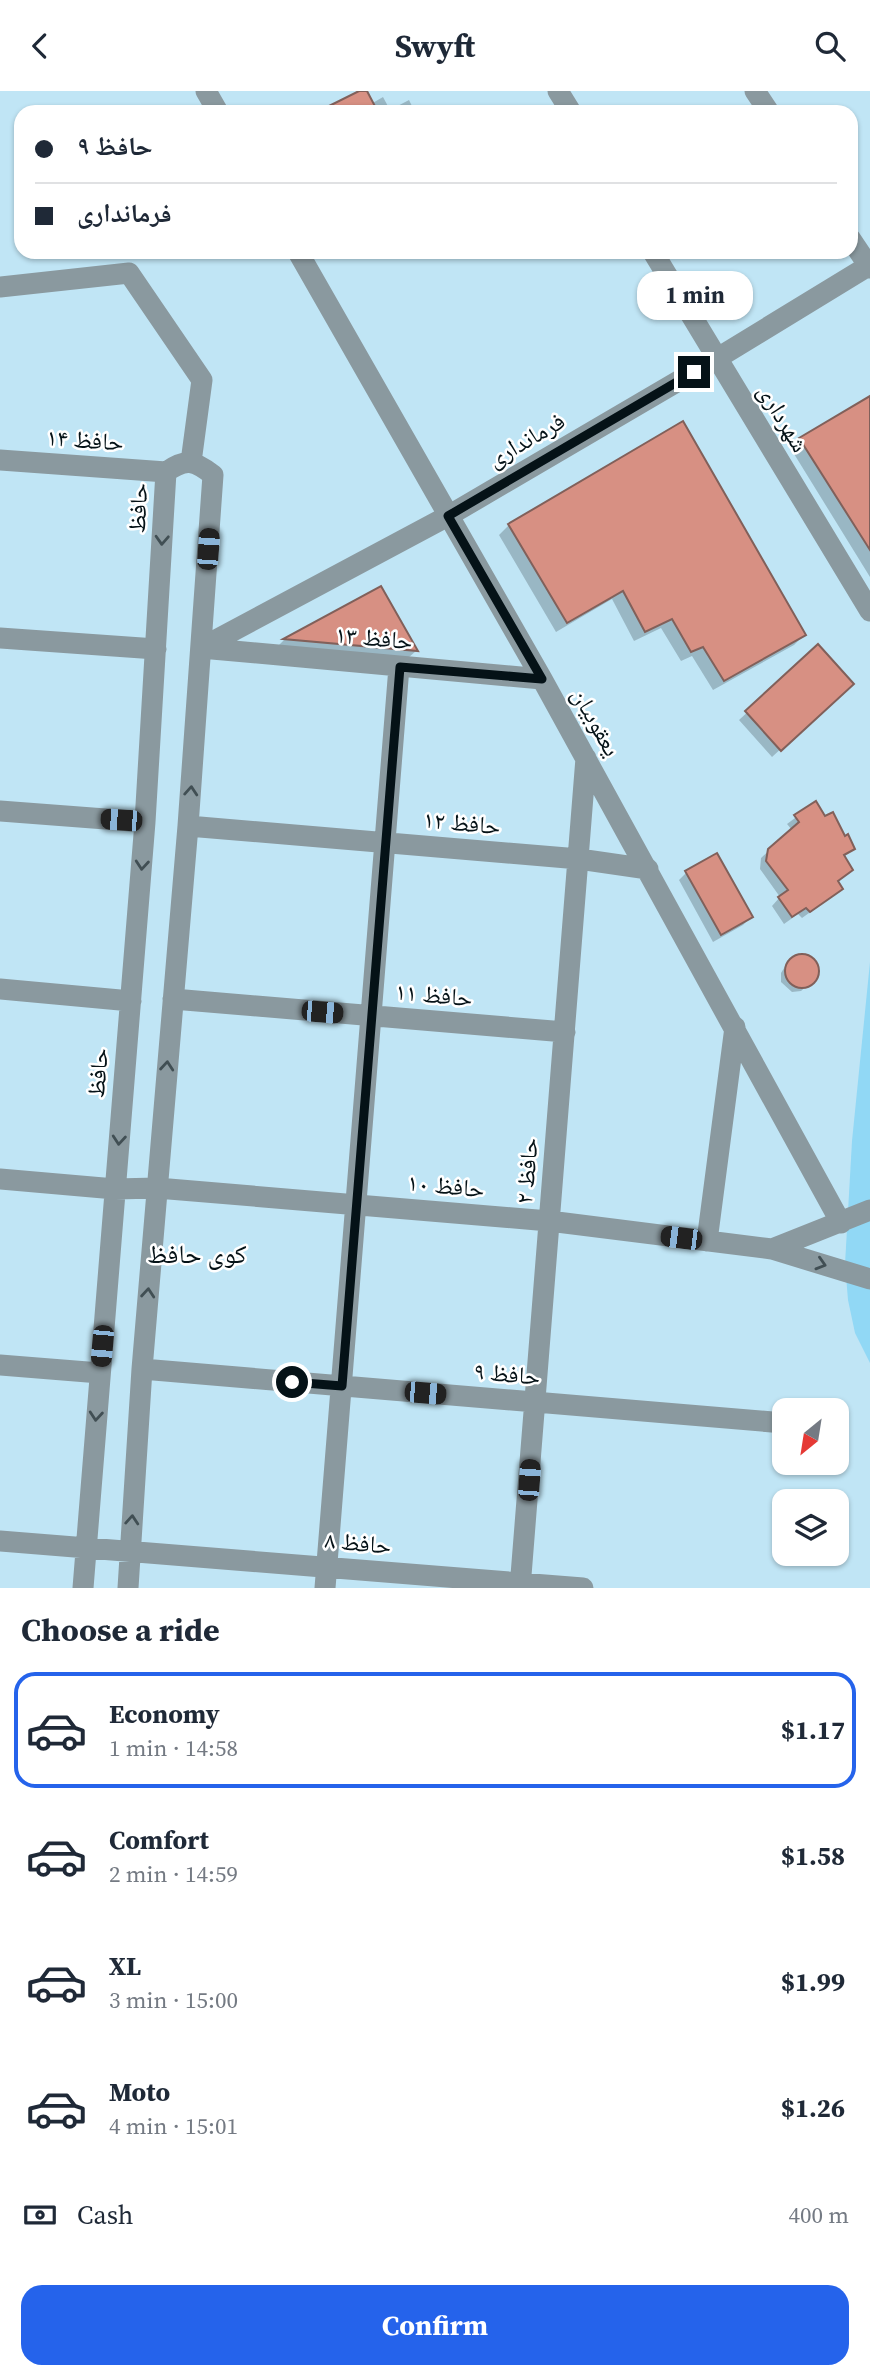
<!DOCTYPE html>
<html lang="en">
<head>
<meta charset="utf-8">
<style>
  body { margin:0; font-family:"Source Serif 4","Noto Naskh Arabic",serif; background:#f6f6f7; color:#1f2937; height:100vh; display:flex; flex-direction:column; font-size:26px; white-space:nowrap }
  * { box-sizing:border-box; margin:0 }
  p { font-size:23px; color:#747a83 }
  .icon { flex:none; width:38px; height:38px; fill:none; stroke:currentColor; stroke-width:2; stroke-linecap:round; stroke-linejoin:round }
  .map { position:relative; height:1497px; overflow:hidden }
  .side { display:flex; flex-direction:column; background:#fff; flex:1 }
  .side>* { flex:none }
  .top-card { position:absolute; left:14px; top:14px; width:844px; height:154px; border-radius:21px; box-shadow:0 2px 5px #0004; display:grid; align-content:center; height:154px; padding:0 21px; background:#fff }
  .needle { width:46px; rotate:210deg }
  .controls { position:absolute; left:772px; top:1307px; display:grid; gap:14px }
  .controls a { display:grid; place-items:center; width:77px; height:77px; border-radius:14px; background:#fff; box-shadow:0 2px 5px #0004; font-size:35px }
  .end { position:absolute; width:32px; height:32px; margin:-16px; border:9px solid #051217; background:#fff; box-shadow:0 0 0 4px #fff }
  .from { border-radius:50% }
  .bubble { position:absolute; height:49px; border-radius:21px; background:#fff; box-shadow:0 2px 5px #0004; font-size:23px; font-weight:700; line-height:49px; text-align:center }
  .car { position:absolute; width:21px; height:42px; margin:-21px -10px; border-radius:9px; box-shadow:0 0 5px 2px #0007; background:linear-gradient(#222 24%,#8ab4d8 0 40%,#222 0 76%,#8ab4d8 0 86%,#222 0) }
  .top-card b { display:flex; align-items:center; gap:24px; height:66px; font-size:26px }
  .top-card b+b { border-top:2px solid #e0e1e3 }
  .top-card i { width:18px; height:18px; background:#1f2937 }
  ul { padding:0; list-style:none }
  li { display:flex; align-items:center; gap:21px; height:116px; margin:0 14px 10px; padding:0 7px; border:4px solid transparent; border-radius:21px }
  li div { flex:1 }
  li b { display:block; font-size:26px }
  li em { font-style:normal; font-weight:700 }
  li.selected { border-color:#2563eb }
  li>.icon { width:63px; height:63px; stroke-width:1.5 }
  h2 { padding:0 21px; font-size:32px; line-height:84px }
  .pay { display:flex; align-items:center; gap:18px; height:77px; padding:0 21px; font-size:26px }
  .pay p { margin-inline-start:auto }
  .button { display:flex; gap:14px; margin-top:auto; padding:14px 21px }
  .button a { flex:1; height:80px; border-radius:21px; background:#2563eb; color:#fff; font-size:28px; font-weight:700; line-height:80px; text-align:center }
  header { display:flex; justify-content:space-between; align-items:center; height:91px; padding:0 21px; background:#fff; font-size:32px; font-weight:700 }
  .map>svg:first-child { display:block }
</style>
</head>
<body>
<header><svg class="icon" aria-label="back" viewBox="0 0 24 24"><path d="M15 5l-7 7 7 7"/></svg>Swyft<svg class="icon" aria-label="search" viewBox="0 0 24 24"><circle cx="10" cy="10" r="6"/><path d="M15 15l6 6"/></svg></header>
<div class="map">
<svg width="870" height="1497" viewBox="0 0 870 1497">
  <rect width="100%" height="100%" fill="#c0e5f5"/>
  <!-- green -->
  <path fill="#91d8f5" d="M870,871v401l-15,-30 -7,-33 -3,-36 7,-123z"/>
  <!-- shadow -->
  <path fill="#0003" d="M363,0h2l6,13 12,-7 7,13 19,-10 6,12h-87z
    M870,307v179l-79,-128 9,-10z
    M509,434l295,110 -10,10 -81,45 -21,-34 -11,5 -20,-33 -27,13 -22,-42 -56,33 -57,-97z
    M380,497l36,63 -8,7 -130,-12 6,-6z
    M818,556l26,44 -72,66 -33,-37z
    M815,712l9,16 29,29 -10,9 8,13 -15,13 5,6 -8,7 -31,22 -4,-4 -14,10 -12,-18 8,-9 -20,-28 1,-11 31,-28 -5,-6z
    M686,782l65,44 -8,8 -30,17 -34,-62z
    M796,866h11l10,11 -2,11 -6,5 -8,7 -9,1 -11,-10v-9l5,-8z"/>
  <!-- building -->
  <path fill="#d79083" stroke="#81605a" stroke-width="2" d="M359,0h8l11,21h-61z
    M870,305v154l-71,-112z
    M683,330l123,214 -82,46 -21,-34 -12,5 -19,-33 -27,13 -22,-41 -56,32 -59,-99z
    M381,495l37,65 -135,-12z
    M818,553l36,40 -73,67 -36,-40z
    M816,710l9,15 8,-4 12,24 3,-2 7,15 -11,6 9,15 -15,11 5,8 -33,23 -4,-4 -14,9 -14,-20 10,-7 -22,-29 2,-12 31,-27 -5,-7z
    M717,762l36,64 -32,18 -36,-64z
    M785 880a17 17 0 1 1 34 0a17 17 0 1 1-34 0Z"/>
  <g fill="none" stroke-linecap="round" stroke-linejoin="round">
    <!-- minor -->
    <path stroke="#8a999f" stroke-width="21" d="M206,0l12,21
      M558,0l13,21
      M755,0l14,21
      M850,147l20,30
      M298,161l244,427 299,544
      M653,161l217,359
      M0,196l129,-14 73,107 -11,82
      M0,369l166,12
      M0,547l156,11
      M201,557l247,-132 268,-157 154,-94
      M201,557l341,31
      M0,720l145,11
      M188,735l391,33 69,10
      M0,898l131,12
      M173,908l392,33
      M0,1088l115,10 42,-1 392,33 223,28 98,30
      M707,1150l28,-214
      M772,1158l98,-39
      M0,1274l100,8
      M142,1278l642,54
      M0,1450l583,47
      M83,1497l62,-766 21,-350
      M128,1497l14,-219 46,-543 25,-351c-19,-15 -27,-17 -47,-3
      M325,1497l74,-921
      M520,1497l66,-830"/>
  </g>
  <!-- one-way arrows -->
  <defs><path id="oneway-chevron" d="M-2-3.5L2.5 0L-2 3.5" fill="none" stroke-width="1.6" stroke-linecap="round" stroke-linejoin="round" transform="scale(1.75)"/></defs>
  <g stroke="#414f54">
    <use href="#oneway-chevron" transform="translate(162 449) rotate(93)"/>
    <use href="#oneway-chevron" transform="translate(191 700) rotate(-86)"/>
    <use href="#oneway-chevron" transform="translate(142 774) rotate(95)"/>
    <use href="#oneway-chevron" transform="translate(167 975) rotate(-85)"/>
    <use href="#oneway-chevron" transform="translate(119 1049) rotate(95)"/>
    <use href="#oneway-chevron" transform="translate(821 1173) rotate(17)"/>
    <use href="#oneway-chevron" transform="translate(148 1202) rotate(-85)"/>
    <use href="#oneway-chevron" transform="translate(96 1325) rotate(95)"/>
    <use href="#oneway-chevron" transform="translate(132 1429) rotate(-86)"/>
  </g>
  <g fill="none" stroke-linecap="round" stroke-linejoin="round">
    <!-- route -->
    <path stroke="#051217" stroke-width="9" d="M292,1291l50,4 58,-719 142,12 -94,-163 246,-144"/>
  </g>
  <g text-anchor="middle" stroke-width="5" stroke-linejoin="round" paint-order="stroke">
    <!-- street labels -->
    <g font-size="24" fill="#051217" stroke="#fff">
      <text transform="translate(783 327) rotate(59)" y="8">شهرداری</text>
      <text transform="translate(85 349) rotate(4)" y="8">حافظ ۱۴</text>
      <text transform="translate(526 349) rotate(-30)" y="8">فرمانداری</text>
      <text transform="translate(138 417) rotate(-87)" y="8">حافظ</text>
      <text transform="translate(374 547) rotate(5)" y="8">حافظ ۱۳</text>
      <text transform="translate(596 631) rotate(61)" y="8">یعقوبیان</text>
      <text transform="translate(462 732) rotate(5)" y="8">حافظ ۱۲</text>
      <text transform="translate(434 904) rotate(5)" y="8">حافظ ۱۱</text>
      <text transform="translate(98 982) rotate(-85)" y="8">حافظ</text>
      <text transform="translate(527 1080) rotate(-85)" y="8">حافظ ۲</text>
      <text transform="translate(446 1095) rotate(5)" y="8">حافظ ۱۰</text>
      <text transform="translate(507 1283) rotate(5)" y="8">حافظ ۹</text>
      <text transform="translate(358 1452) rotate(5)" y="8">حافظ ۸</text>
    </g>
    <!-- neighbourhood labels -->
    <g font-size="26" fill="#051217" stroke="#fff">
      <text x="197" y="1172">کوی حافظ</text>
    </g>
  </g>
</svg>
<div class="controls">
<a><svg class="needle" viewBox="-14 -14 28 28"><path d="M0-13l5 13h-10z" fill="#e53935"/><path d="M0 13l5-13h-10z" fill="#747a83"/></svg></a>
<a><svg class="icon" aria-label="layers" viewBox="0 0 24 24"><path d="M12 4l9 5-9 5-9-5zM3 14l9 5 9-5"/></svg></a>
</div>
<i class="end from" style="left:292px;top:1291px"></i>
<i class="end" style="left:694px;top:281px"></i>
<div class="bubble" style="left:637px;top:180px;width:116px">1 min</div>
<i class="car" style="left:208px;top:458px;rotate:4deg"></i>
<i class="car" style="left:121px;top:729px;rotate:274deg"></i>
<i class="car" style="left:322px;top:921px;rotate:95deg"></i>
<i class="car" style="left:681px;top:1147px;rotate:277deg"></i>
<i class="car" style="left:102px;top:1255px;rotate:185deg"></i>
<i class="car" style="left:425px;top:1302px;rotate:95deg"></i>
<i class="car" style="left:529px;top:1389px;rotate:4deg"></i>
<div class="top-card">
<b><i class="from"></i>حافظ ۹</b>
<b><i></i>فرمانداری</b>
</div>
</div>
<section class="side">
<h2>Choose a ride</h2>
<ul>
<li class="selected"><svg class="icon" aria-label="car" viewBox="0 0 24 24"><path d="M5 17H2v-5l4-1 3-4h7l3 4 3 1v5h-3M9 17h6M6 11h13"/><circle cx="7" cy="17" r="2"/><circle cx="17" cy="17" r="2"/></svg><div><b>Economy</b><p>1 min · 14:58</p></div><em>$1.17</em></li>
<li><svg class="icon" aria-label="car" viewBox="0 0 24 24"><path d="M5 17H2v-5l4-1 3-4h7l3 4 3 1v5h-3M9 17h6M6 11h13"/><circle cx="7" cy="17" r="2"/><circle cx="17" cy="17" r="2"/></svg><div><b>Comfort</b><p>2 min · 14:59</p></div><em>$1.58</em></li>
<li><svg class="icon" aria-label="car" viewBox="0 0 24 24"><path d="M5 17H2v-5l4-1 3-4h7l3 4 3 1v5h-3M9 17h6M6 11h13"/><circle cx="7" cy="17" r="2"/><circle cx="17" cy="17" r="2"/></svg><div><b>XL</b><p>3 min · 15:00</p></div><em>$1.99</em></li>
<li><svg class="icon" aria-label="car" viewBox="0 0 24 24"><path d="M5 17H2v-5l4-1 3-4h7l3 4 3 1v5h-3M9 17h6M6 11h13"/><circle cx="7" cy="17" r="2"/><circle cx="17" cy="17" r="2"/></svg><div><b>Moto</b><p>4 min · 15:01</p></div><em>$1.26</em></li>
</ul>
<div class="pay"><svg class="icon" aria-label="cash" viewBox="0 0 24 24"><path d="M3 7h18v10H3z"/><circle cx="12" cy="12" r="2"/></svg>Cash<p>400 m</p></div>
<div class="button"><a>Confirm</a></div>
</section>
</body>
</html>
